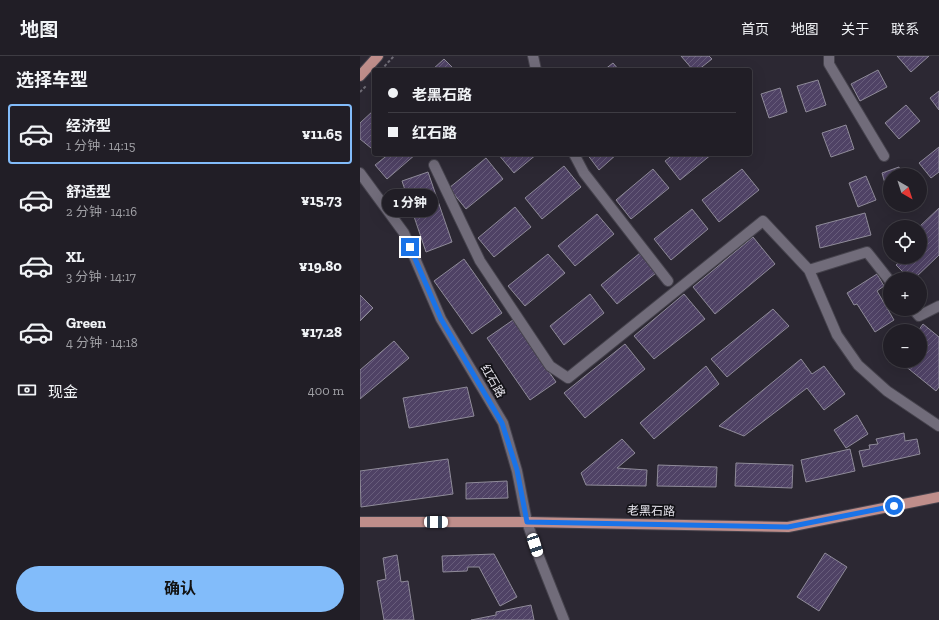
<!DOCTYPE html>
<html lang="zh">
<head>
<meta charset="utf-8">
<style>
  body { margin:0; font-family:"Zilla Slab","Noto Sans SC",serif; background:#29272e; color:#f1f3f6; height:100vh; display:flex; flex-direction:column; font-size:15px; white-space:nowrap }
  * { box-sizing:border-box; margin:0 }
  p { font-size:13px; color:#a2a2a7 }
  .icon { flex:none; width:22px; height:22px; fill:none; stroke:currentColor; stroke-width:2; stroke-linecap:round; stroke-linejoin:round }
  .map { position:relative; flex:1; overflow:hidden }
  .panel { display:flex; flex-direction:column; background:#211e26; width:360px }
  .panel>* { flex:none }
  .banner { position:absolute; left:12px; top:12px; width:380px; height:88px; border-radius:4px; box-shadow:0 4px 16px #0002,0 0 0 1px #3e3c43; display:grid; align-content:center; height:88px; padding:0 16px; background:#211e26 }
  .needle { width:26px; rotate:141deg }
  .buttons { position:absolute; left:523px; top:112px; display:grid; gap:8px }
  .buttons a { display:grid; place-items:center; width:44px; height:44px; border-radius:50%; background:#211e26; box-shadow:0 4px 16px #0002,0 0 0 1px #3e3c43; font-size:20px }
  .end { position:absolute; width:18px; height:18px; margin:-9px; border:5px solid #1a73e8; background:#fff; box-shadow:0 0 0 2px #fff }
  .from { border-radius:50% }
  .bubble { position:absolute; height:28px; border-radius:14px; background:#211e26; box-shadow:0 4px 16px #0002,0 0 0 1px #3e3c43; font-size:13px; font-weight:700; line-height:28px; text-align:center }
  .car { position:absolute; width:12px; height:24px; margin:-12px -6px; border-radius:5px; box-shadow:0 0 3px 1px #0007; background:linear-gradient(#fff 24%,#345 0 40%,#fff 0 76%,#345 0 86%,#fff 0) }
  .banner b { display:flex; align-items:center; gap:14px; height:38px; font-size:15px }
  .banner b+b { border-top:1px solid #3e3c43 }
  .banner i { width:10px; height:10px; background:#f1f3f6 }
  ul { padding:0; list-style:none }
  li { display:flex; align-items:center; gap:12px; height:60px; margin:0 8px 6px; padding:0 8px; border:2px solid transparent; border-radius:4px }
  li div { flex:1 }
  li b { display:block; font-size:15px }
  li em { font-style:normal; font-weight:700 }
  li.current { border-color:#82bcfa }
  li>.icon { width:36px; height:36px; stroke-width:1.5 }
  h2 { padding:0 16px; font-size:18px; line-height:48px }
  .pay { display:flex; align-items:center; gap:10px; height:44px; padding:0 16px; font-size:15px }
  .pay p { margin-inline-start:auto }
  .button { display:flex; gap:8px; margin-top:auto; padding:8px 16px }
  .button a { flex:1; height:46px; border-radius:24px; background:#82bcfa; color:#111; font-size:16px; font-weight:700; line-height:46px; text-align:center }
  header { display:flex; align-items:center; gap:24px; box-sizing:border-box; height:56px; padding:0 20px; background:#211e26; border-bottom:1px solid #3e3c43 }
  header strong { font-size:19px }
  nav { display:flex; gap:22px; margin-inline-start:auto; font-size:14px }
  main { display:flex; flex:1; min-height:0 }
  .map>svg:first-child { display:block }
</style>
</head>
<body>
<header>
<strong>地图</strong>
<nav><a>首页</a><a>地图</a><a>关于</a><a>联系</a></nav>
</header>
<main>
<section class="panel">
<h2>选择车型</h2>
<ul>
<li class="current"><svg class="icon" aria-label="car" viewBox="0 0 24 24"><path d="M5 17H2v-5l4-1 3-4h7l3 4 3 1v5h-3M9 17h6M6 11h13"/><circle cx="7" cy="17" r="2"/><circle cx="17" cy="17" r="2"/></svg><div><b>经济型</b><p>1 分钟 · 14:15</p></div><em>¥11.65</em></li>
<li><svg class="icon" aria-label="car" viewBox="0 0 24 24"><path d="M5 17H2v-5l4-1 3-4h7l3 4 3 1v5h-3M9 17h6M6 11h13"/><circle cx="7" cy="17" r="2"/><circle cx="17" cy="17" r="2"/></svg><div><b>舒适型</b><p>2 分钟 · 14:16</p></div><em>¥15.73</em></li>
<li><svg class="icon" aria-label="car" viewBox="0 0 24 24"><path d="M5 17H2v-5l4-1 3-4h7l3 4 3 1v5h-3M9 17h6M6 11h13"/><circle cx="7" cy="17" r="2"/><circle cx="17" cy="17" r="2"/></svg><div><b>XL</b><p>3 分钟 · 14:17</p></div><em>¥19.80</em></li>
<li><svg class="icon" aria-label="car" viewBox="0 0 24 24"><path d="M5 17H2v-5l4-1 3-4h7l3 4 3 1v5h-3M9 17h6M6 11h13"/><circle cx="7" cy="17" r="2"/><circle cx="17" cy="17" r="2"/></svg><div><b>Green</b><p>4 分钟 · 14:18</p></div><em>¥17.28</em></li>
</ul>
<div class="pay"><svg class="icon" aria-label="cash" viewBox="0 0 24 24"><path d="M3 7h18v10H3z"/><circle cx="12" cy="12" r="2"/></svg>现金<p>400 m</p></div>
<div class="button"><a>确认</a></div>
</section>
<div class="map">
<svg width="579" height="564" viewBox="0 0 579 564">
  <defs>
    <pattern id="building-hatch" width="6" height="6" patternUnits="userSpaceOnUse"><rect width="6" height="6" fill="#4f4265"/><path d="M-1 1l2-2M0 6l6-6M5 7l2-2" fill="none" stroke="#685d7b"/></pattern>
  </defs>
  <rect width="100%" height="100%" fill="#2c2833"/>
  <!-- building -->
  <path fill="url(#building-hatch)" stroke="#8f8b99" d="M321,0h28l3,3 -14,11h-5z
    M537,0h32l-18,16z
    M84,3l11,11h-23z
    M253,7l6,7h-15z
    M518,14l9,17 -27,14 -9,-17z
    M458,24l8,25 -20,7 -9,-26z
    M420,32l7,24 -18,6 -8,-24z
    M579,35v19l-9,-12z
    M546,49l14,16 -21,18 -14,-16z
    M14,54v35l-3,3 -11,-9v-16z
    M486,69l8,24 -23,8 -9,-24z
    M579,91v25l-8,6 -12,-15z
    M29,98h27l-29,25 -12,-14z
    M138,98h39l-23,19z
    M227,98h30l-18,16z
    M314,98h38l-32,26 -15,-19z
    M126,102l17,21 -37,30 -17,-21z
    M204,110l17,21 -39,32 -17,-21z
    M539,111l3,8h-12l-1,22 -7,-24z
    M293,113l16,19 -38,31 -15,-19z
    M382,113l17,21 -40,32 -17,-22z
    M68,116l24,70 -26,10 -24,-71z
    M506,120l10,24 -18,7 -9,-24z
    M155,151l16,20 -37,30 -16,-19z
    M579,152v47l-25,24h-4l-14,-14 9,-8h15l1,-16 -2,-14z
    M332,153l16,20 -37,31 -17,-21z
    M505,157l6,22 -51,13 -4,-22z
    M237,158l17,20 -39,32 -17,-20z
    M393,181l22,27 -60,50 -22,-27z
    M280,197l16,20 -39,31 -16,-19z
    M188,198l17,19 -40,33 -17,-20z
    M104,203l38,54 -30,21 -38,-53z
    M517,218l7,12 -7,5 17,29 -19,12 -18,-28 -3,1 -7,-12z
    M230,238l14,19 -40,32 -14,-19z
    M324,238l21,25 -51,40 -20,-23z
    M0,239l13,13 -13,13z
    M413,253l16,17 -62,51 -16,-18z
    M153,264l43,62 -26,18 -43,-62z
    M563,268l16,13v50l-3,4 -37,-30h21v-30h-2z
    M34,285l15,17 -49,41v-29z
    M265,288l20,25 -60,49 -21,-25z
    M441,303l11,15 12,-8 21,28 -21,16 -17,-22 -63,48 -25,-10z
    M346,310l13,18 -65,55 -14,-16z
    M107,331l7,29 -65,12 -6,-30z
    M497,359l11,19 -22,14 -12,-18z
    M544,377l1,8 12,-2 3,15 -57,13 -4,-16 11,-2 -1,-4 9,-1 -2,-5z
    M262,383l13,14 -18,15 30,2 -1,16 -60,-1 -5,-12z
    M490,393l5,22 -49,11 -5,-22z
    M88,403l5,35 -92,13 -1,-36z
    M376,407l57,2 -1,23 -57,-2z
    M298,409l59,2 -1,20 -59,-1z
    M147,425l1,17 -42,1v-16z
    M465,497l22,14 -28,44 -22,-14z
    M134,498l23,43 -17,9 -21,-39h-11l-1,4 -24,1 -1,-16z
    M37,499l4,27 7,-1 6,39h-30l-7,-39 9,-2 -3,-21z
    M171,549l3,15h-63l25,-5v-3z"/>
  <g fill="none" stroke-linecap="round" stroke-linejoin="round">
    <!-- minor casing -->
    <g stroke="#46434d" stroke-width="12">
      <path id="minor" d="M173,0l3,14
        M469,0v8l55,92
        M214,98l10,19 84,108
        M74,109l46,96 70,105 18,12 195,-157 46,49 28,65 21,30 29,26 52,35
        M0,117l44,60 37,86 62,104 14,48 10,51 12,35 25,63
        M449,214l58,-18 23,29
        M553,253l6,7 20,-10"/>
    </g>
    <!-- major casing -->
    <g stroke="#46434d" stroke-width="12">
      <path id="major" d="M0,20l18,-20
        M0,466h167l261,5 151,-30"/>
    </g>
    <!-- path -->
    <path stroke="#6f6c76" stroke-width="2" stroke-dasharray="3 2" stroke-linecap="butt" d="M21,14l13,-14
      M0,36l7,-7"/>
    <!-- minor -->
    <use href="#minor" stroke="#716c7a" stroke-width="10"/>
    <!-- major -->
    <use href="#major" stroke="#bf8e8b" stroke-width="10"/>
  </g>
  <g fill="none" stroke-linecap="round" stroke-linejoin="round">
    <!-- route -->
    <path stroke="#1a73e8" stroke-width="5" d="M50,191l31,72 61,104 15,47 10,52 261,5 106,-21"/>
  </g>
  <g text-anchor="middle" stroke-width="3.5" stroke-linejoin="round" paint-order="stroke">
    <!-- street labels -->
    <g font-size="12" fill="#e4e2ea" stroke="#131217">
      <text transform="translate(133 325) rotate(60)" y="4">红石路</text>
      <text transform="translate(291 455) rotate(1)" y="4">老黑石路</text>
    </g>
  </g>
</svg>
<div class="buttons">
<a><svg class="needle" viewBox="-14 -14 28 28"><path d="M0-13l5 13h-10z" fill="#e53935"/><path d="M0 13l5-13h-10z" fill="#a2a2a7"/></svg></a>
<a><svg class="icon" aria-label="locate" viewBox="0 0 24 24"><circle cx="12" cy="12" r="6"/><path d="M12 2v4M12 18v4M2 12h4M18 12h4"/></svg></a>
<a>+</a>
<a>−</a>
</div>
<i class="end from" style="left:534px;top:450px"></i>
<i class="end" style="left:50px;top:191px"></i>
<div class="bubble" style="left:22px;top:133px;width:56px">1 分钟</div>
<i class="car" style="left:76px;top:466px;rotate:90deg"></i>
<i class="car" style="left:175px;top:489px;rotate:162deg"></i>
<div class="banner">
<b><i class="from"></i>老黑石路</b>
<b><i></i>红石路</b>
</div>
</div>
</main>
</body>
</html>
